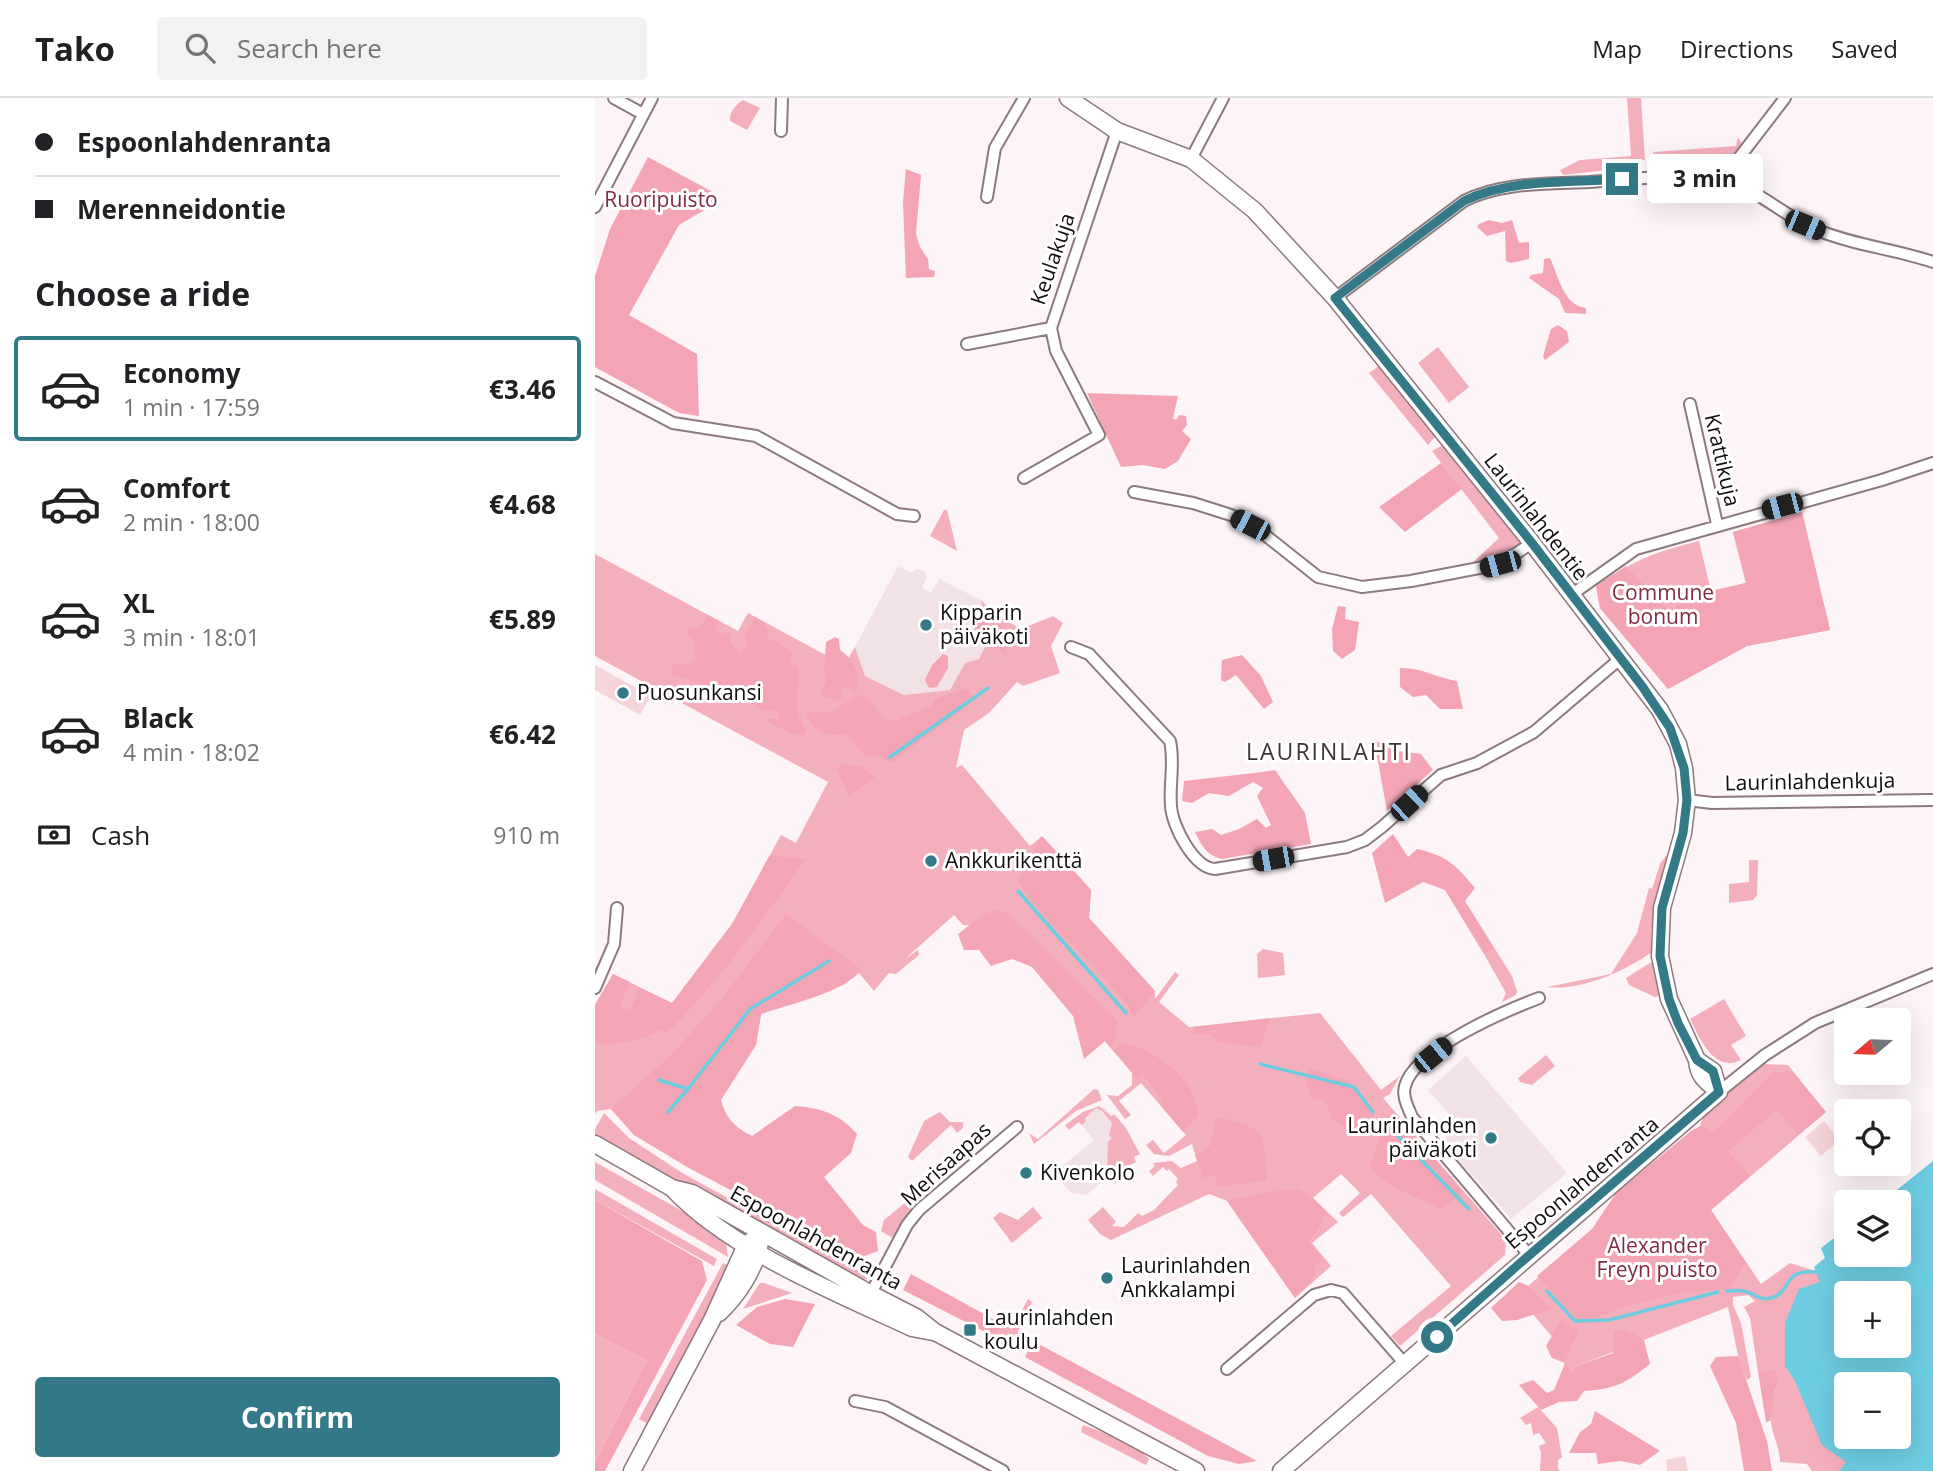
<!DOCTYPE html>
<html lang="en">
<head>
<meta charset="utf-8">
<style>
  body { margin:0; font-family:"Open Sans",sans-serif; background:#f2f2f2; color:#202124; height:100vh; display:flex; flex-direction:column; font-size:26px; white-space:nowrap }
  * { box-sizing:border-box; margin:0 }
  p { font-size:23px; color:#757577 }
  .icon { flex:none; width:38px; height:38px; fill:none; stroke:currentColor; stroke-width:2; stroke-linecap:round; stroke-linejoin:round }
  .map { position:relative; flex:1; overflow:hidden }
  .drawer { display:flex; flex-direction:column; background:#fff; width:595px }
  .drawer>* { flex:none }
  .guide { display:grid; align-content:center; height:154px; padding:0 35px; background:#fff }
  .needle { width:46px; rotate:251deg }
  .fabs { position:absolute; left:1239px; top:910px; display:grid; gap:14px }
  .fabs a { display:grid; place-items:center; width:77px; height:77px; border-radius:7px; background:#fff; box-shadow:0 7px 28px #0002; font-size:35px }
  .end { position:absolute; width:32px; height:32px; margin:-16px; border:9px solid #347988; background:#fff; box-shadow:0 0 0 4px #fff }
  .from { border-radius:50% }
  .bubble { position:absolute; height:49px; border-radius:7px; background:#fff; box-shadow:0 7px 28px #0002; font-size:23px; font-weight:700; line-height:49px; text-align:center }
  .car { position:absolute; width:21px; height:42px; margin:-21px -10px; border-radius:9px; box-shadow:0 0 5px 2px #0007; background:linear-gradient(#222 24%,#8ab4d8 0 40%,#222 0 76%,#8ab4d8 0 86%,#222 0) }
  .guide b { display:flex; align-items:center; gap:24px; height:66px; font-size:26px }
  .guide b+b { border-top:2px solid #e0e0e0 }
  .guide i { width:18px; height:18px; background:#202124 }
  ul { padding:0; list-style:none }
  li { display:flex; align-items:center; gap:21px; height:105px; margin:0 14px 10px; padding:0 21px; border:4px solid transparent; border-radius:7px }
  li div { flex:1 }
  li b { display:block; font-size:26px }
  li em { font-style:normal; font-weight:700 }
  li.on { border-color:#347988 }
  li>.icon { width:63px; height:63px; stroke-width:1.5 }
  h2 { padding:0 35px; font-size:32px; line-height:84px }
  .pay { display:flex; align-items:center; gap:18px; height:77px; padding:0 35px; font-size:26px }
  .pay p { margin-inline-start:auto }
  .primary-button { display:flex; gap:14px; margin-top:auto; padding:14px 35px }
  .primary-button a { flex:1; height:80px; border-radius:7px; background:#347988; color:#fff; font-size:28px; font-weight:700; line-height:80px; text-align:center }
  header { display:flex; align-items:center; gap:42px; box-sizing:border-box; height:98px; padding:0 35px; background:#fff; border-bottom:2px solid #e0e0e0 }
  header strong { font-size:33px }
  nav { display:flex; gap:38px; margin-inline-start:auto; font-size:24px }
  .search { width:490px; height:63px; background:#f2f2f2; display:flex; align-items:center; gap:18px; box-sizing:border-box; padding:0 24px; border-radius:7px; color:#757577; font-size:26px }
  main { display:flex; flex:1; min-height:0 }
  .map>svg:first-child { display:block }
</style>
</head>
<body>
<header>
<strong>Tako</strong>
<div class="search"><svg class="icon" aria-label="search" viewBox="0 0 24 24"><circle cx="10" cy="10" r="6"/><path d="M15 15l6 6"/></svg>Search here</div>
<nav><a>Map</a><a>Directions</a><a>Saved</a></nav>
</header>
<main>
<section class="drawer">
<div class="guide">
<b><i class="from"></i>Espoonlahdenranta</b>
<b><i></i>Merenneidontie</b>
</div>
<h2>Choose a ride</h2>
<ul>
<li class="on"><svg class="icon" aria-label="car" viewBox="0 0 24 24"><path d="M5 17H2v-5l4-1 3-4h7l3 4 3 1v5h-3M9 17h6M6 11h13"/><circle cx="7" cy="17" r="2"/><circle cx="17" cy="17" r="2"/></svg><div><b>Economy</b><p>1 min · 17:59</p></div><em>€3.46</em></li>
<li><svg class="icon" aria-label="car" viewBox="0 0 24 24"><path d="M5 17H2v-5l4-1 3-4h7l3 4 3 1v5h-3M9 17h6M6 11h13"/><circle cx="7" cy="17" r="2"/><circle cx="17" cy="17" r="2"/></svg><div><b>Comfort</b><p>2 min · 18:00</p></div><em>€4.68</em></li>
<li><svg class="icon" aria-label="car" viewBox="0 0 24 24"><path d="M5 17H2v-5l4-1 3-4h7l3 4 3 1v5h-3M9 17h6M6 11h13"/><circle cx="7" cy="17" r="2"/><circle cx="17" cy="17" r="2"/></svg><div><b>XL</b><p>3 min · 18:01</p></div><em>€5.89</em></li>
<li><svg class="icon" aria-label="car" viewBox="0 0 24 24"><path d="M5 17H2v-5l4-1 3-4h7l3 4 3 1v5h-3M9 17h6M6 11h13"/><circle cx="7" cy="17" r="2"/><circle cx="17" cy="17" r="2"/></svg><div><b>Black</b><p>4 min · 18:02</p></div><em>€6.42</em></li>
</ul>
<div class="pay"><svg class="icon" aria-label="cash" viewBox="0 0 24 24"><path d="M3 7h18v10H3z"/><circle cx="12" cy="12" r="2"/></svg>Cash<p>910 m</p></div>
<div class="primary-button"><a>Confirm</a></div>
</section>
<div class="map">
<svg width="1338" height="1373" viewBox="0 0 1338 1373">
  <rect width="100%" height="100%" fill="#fcf4f6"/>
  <!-- built -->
  <path fill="#f3e2e5" d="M303,468l13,7 5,-4 8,2 3,6 -5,11 9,5 8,-14 42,21 8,40 -10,19 -14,4 -14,27 -47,5 -39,-19 -10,-29z
    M871,958l101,117 -56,46 -69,-78 17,-16 -31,-35z
    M501,1009l9,1 7,8v22l-5,33 2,4 -22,20 -16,-2 -17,-20 40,-33 -15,-18z"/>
  <!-- green -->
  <path fill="#f4afbc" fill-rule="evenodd" d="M1032,0h14l4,62h-11l-8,8 -63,7 -3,-5 20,-10 51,-4z
    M148,2l17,8 -13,22 -17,-9c-1,-9 6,-16 13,-21z
    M1143,39l5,9 -12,15 -4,-1 -13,10 -54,-2 -6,-5 -1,-11 83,-6z
    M843,249l31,40 -20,16 -31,-40z
    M785,267l56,71 -8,9 -59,-72z
    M848,347l76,95v7l-13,9 -35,8 28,-26 -67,-87z
    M349,412h3l10,41 -27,-15z
    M1207,414l28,118 -83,16 -79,43 -68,-81 -4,-22c38,-26 59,-34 103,-45l12,50 35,-8 -13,-51z
    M0,456l143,77 10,-18 96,52 11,-18 10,29 39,19 46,-5 15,-27 14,-4 10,-19 -8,-40 12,13 28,16 32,-13 10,7 -12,23 9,27 -37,13 -6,-4 -28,31 -25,17 -8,38 6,-3 68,81 12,-10 49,54 -2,28 66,73v8l20,-27 4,3 -20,27 30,25 131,-14 61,77 19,-14 -10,18 -7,4 123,142 -1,15 -105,91 -9,-10 60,-50 -80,-92 -28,23 -4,-4 21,-20 -19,-19 -28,24 25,24 -26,21 19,23 -36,32 -68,-97 -18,-7 -98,46 -11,-6 -12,-14 15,-13 13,15 -4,4 12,1 14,-14 4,3 12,-6 24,-25 -2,-3 2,-3 -9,-10 -2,2 -4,-4 -10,9 -4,-5 6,-5 -2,-3 19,-2 9,7 16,-7 -5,-17 -23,12 -15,-2 -8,-9 7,-5 11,13 22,-18 -45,-52 -22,18 12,14 -6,4 -18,-24 11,1 14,-11v-12l-125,-146 -44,-2 -9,-10 -49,44 13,-9 1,5 -23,19 -7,-1 -15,18 -15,-18 -16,12 -82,29 -5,31 -122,90 -23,-26 -14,2 -2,3v-109l18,-31 59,29 60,-79 49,-89 15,8 32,-61 -233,-126z
    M1073,755l-13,54 -4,26 1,19c-27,19 -70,39 -105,35l64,-13 26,-41 12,-45 3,1 8,-25z
    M1154,762h9l-1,35 -4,5 -24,3v-19l20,-2z
    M668,851l20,4 2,22 -27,3 -1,-24z
    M900,851l17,27 5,15 -1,4 -14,7 4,-9 -22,-39z
    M1058,863l7,34 -5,2 -26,-12 -3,-7z
    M1129,901l22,37 -15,9 10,15c-27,13 -41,-21 -51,-41z
    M951,957l9,11 -23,19 -12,-3 -2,-4z
    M1169,966l24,1 38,47 -115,98 50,74 29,-21 29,9 27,21v53h53l3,125h-90l-5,-7 -27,-2c0,-14 -7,-25 -9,-39 -3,-18 12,-37 2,-55l-15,4 -8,-54 -6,-11 11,-6 -7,-6 -15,2v8l8,18 10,54 -4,3 -7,-15 -12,-58 -151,59 -6,6 -6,-9 2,-9 -50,-58 75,-67 25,-37 83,-66 5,-14zM1251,1286h53v53h-53z
    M499,991l4,1 4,10 -26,11 -42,33 -5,-11 9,6z
    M504,1008l12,10 3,-2 12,14 14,26 -6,3 2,5 -10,5 2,4 -9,5 1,4 -5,3 -3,-11 -3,3 -2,-4 1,-29 4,-4 -3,-3 3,-12 -10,-12 -6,-3 -11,10 1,3 -4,4 -3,-3 -10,8 -4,-5 18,-13z
    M345,1014l10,10h13v6l-6,5 -6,-8 -39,36 -4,-4 16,-36z
    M9,1015l25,25 55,36 186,102 -5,4h-7l-263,-144v-7z
    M0,1064l121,68 10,13 2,14 -133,-77z
    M0,1091l122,70 -3,7 -119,-66z
    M322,1095l5,6 -17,18 -12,21 -12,-7 3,-11z
    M438,1109l9,11 -30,25 -19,-25 7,-6 18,8z
    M128,1165l4,2v6l-32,71 -47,82 -9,-5z
    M165,1185h4l28,10 -49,16z
    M433,1201l4,3 -22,48 -5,1 -18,-18h9l8,-8 8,4z
    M0,1236l52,26 -52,101z
    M943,1309l19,21 5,29 -4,3v9l2,2h-20l1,-18 -2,-7 7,-3 -7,-10 -6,2 -2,-12 -5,2 -6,-7z
    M488,1327c21,8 51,16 66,34l-3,6 -65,-33z"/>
  <!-- forest -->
  <path fill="#f3a5b5" d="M53,59l63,34 2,14 -34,20 -50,90 68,39 2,62 -20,-3 -84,-46v-91l15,-47z
    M311,71l15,6 -5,59 4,13 8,12 1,10 6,2 -1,6 -28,1 -3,-76z
    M894,122l13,3 10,-3 7,23 10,-1v17l-18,4 -5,-2 -1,-30 -18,5 -10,-9 2,-3z
    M955,160c9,19 13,47 36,50v6l-21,-1 -6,-14 -30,-21 2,-3 12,-2 1,-14z
    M963,227l9,6 2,11 -24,18 -2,-4 8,-27z
    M492,295l91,3 -5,22 3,2 3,-5 7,1 1,9 -5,6 9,8 -13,22 -13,8 -22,-4 -22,2z
    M846,365l21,26 -57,43 -26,-25z
    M1207,414l28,118 -83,16 -79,43 -68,-81 -4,-22 30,-20 42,44 43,-19 35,-8 -13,-51z
    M743,508l8,1 -1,12 14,3 -4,28 -13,9 -9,-8 -1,-22z
    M113,517l11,6 -4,11 5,2 7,-2 5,4 -2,7 11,10 7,-9 -3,-10 7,-10 2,-8 8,5 6,8 -1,9 13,5 15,13 -5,5 2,5 5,-2c6,30 -10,35 10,67l-4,5 -13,-3 -26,-14h15v-6l-8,-4 -7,2 -17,-10 -6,2 -41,-20 -28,-8 -1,-8 5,-4 11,2 8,-6v-18l-6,-3 -2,-6 2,-4 7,1 7,-5z
    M385,519h9l2,8 7,-2 5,6 4,26c-14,-7 -17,-21 -32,-25l-3,-7z
    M240,539l4,2 1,11c13,8 24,28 15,43l-11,-7 -5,15 -18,-6v-5l6,-7 -3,-11 2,-30z
    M348,556l5,2v12l-11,19 -8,1 -4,-8 7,-15z
    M647,557l19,21 12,26 -9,7 -28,-34 -11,7 -4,-2 1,-20z
    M805,570c23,0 34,9 57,13l6,28h-23l-14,-14 -13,2 -13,-10z
    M367,591h5l6,7v5l-82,62 -11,-7 -14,1 -20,-23c-19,3 -31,-1 -40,-19l4,-4c31,7 32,-14 55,-16l18,23 12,3 38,-16v-5z
    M779,642l23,11 24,3 12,16 -46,41z
    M248,666l19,3 13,10 -26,19 -13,-28z
    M680,672l30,43 6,31 -89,15c-16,-4 -20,-13 -27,-27l17,-3 9,6 18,-6 18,-10 9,9 5,-3 -14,-29 6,-8 -10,-6 -24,14 -20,-3 -17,10 -10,-2 2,-20c31,-4 60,-6 91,-11z
    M798,736l15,23 9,-8c30,7 38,15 58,39l-10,13 30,48 -11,5 -39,-64 -22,-8 -38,21 -13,-50z
    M447,738l49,54 -2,28 66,73 -20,25c-33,-50 -85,-85 -117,-135z
    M175,757l36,4c-43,60 -86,122 -139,174l-6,-4c-16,12 -47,16 -66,14v-38l18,-31 17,8 -10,23 4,5 8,-2 8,-20 32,15 60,-79z
    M404,812l9,3 110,109 -3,7 2,9 -7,9 -5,-6 -21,18 -11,-43 -41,-49 -20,-8 -21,7 -12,-16h-15l-6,-16 26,-20z
    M191,816l75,55c-13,23 -75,36 -100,45l-5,31 -35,55c5,19 14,27 31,36l43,-30c26,2 45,8 62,28l-6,19 -27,24 39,48 13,7 2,19 -19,7 -172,-91 -53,-32 -23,-26 63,-57 49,-55z
    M675,920l-9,29 -42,-5 -11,-9 -13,2 -2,-4 3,-4z
    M528,946c20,0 53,23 64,40 6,9 9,22 12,31l-16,17 -22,-26 2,-5 -20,-26 -5,4 -25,-29z
    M714,970l39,13 25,31 2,4 -16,20 -27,-17 -7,-18 -14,-3 -6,-18z
    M1197,974l34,40 -28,23 -21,-25 -49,41 22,25 -39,34 34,52 -15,27c-59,1 -95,14 -150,34l-43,-47 55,-47 25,-37 74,-61 9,-5 15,6 57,-59z
    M625,1019c49,14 43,14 47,63l-48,7 -5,-12 -11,3 -8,-23 15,-9 6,-27z
    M792,1021l17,5 59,68 -22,17 -48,-22 -24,-19z
    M704,1091l14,9 13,14 -8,18 -10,12 15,18 -8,6 -1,11 -19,21 -68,-97 39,-9z
    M0,1102l107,61 5,19 -102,191h-10v-10l52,-101 -52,-26z
    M316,1176l93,51 -8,8h-9l-84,-43z
    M924,1184l8,3 25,24 -35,11 -15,1 -11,-13z
    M190,1201l30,5 -22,43 -23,-3 -34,-19 21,-18z
    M967,1221l16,13 -13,30 6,10 6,-6 36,-13 1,-22 13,-1 17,10 6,24c-24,19 -34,25 -66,27l-7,10 -18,1 -18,8 -22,-25 14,-5 14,13 7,-3 11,-27 -13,-5 -6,-12z
    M438,1243l224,120 -18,3 -31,-8 -183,-99z
    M1143,1258l29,85 5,30h-28l-8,-48 -26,-57 6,-9z
    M1178,1270l5,9 -8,44 -4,1 -8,-50z
    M1000,1313l65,40 -20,14 -19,-4 -23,3 -2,-11h-27l11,-21 11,-8z"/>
  <!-- water -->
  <path fill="#6ecce1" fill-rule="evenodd" d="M1338,1063v310h-94l7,-9 -24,-17 -27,-64 -10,-15v-43l14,-34 21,-7 -6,-15 11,-9 -4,-10 25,-19v26h53v-53h-17zM1251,1195h53v53h-53zM1251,1286h53v53h-53z"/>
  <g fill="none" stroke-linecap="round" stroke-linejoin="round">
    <!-- stream -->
    <path stroke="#6ecce1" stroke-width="3.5" d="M295,659l98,-69
      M423,793l108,122
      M665,966l94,23 19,25
      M64,982l29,9 62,-80 79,-48
      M73,1014l19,-22
      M797,1032l77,79
      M952,1193l28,30 34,-1 109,-28
      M1132,1193c5,0 12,-1 17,0 10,2 15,10 27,7 22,-6 10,-29 45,-26"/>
  </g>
  <!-- building -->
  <path fill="#f6d5da" d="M0,567l56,31 -11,19 -45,-25z
    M1229,1023l9,11 3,-3 7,8 -22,19 -16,-19z
    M1090,1358l3,15h-21l-1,-11z"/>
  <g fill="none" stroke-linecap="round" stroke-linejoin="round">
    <!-- street casing -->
    <g stroke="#8c7a7d" stroke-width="14">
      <path id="street" d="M19,0l29,16
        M186,33l1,-33
        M596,61l32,-61
        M1127,82l63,-82
        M392,99l8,-49 29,-50
        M0,109l57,-109
        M740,200l129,-97c37,-19 84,-17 125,-19 41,-3 93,-9 133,-2 34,7 61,36 93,49 37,16 80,20 118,33
        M372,246l84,-16
        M0,284l78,41 83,13 141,78 17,2
        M1095,306l27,120
        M429,380l75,-43 -43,-84 -5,-23 66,-197
        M539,394l59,11 38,12 24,12 63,50 44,10 49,-6 89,-17 32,-21
        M976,497l65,-46 246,-69 51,-17
        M476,549l18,7 81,87c5,22 -1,43 1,65 1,20 23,62 44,63l132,-22 18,-7 17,-13 59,-52 36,-12 57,-31 87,-74
        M1092,702l25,3 221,-3
        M0,890l19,-44 3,-36
        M1124,994l46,-37 50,-32 118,-49
        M934,1157l-117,-138c-4,-10 -10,-20 -7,-31 10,-37 100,-75 134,-88
        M274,1199l38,-72 12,-15 98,-83
        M632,1271l87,-74 17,-5 12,3 62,71
        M260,1303l30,6 118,64"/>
    </g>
    <!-- secondary casing -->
    <g stroke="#8c7a7d" stroke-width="19">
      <path id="secondary" d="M473,0l49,33 74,28 64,52 80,87 197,245 128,167 18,34 6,24 3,32 -4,33 -21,75 -2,48 9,43 28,61c1,17 10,22 22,32
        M1102,962l16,11 6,21
        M0,1046l77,44 20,5 179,101 45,23 19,15 261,139
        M77,1090c58,62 163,104 240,140l21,4
        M124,1215c19,-18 36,-44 41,-70
        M37,1373l80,-151 34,-75 8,-6
        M686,1373l438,-379"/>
    </g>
    <!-- street -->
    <use href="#street" stroke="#fff" stroke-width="10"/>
    <!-- secondary -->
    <use href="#secondary" stroke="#fff" stroke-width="16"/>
  </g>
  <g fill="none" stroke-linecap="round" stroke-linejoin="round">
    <!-- route -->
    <path stroke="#347988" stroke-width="9" d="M842,1239l82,-73 200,-172 -6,-21 -16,-11 -19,-37 -9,-24 -9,-43 2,-48 21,-75 4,-33 -3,-32 -14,-40 -28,-42 -110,-143 -197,-245 129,-97c46,-23 108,-18 158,-22"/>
  </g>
  <!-- markers -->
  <g fill="#347988" stroke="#fff" stroke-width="2.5">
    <circle cx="331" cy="527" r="7"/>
    <circle cx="28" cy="595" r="7"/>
    <circle cx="336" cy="763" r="7"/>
    <circle cx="896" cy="1040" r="7"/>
    <circle cx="431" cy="1075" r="7"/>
    <circle cx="512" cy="1180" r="7"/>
    <rect x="368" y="1225" width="14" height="14" rx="3.5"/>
  </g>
  <g text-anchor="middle" stroke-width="6" stroke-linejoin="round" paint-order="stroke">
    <!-- park labels -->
    <g font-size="21" fill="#832a44" stroke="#fff">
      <text x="66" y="109">Ruoripuisto</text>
      <text x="1068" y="502">Commune<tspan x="1068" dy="24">bonum</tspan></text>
      <text x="1062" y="1155">Alexander<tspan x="1062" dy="24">Freyn puisto</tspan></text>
    </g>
    <!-- street labels -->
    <g font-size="21" fill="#130c0e" stroke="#fff">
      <text transform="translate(458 161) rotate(-71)" y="7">Keulakuja</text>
      <text transform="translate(1127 362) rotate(77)" y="7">Krattikuja</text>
      <text transform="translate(941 419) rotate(52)" y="7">Laurinlahdentie</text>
      <text transform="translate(1215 684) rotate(-1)" y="7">Laurinlahdenkuja</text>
      <text transform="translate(351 1066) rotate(-42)" y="7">Merisaapas</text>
      <text transform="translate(987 1085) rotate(-40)" y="7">Espoonlahdenranta</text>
      <text transform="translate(221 1140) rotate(29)" y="7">Espoonlahdenranta</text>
    </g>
    <!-- poi labels -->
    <g font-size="21" fill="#130c0e" stroke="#fff" text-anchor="start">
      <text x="345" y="522">Kipparin<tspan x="345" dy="24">päiväkoti</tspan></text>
      <text x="42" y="602">Puosunkansi</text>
      <text x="350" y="770">Ankkurikenttä</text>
      <text x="882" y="1035" text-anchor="end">Laurinlahden<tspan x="882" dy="24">päiväkoti</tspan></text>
      <text x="445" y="1082">Kivenkolo</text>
      <text x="526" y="1175">Laurinlahden<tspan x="526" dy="24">Ankkalampi</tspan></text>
      <text x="389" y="1227">Laurinlahden<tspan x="389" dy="24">koulu</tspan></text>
    </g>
    <!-- neighbourhood labels -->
    <g font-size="23" letter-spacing="2" fill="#403133" stroke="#fff">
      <text x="734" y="662">LAURINLAHTI</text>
    </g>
  </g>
</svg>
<div class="fabs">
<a><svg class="needle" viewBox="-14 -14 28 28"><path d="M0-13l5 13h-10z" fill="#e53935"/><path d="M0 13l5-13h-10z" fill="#757577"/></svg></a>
<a><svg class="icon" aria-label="locate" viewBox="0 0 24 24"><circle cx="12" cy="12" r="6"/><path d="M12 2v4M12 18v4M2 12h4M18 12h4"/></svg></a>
<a><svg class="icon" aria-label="layers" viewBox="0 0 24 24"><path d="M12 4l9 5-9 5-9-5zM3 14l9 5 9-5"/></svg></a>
<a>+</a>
<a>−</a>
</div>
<i class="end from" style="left:842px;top:1239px"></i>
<i class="end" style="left:1027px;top:81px"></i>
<div class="bubble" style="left:1052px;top:56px;width:116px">3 min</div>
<i class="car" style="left:1210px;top:127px;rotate:113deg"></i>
<i class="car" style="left:1187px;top:408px;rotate:255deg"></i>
<i class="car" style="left:655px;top:427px;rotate:297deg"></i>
<i class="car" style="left:905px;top:466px;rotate:255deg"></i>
<i class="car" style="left:814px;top:705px;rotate:47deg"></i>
<i class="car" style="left:678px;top:761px;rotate:260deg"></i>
<i class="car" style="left:838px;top:957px;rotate:51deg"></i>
</div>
</main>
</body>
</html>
